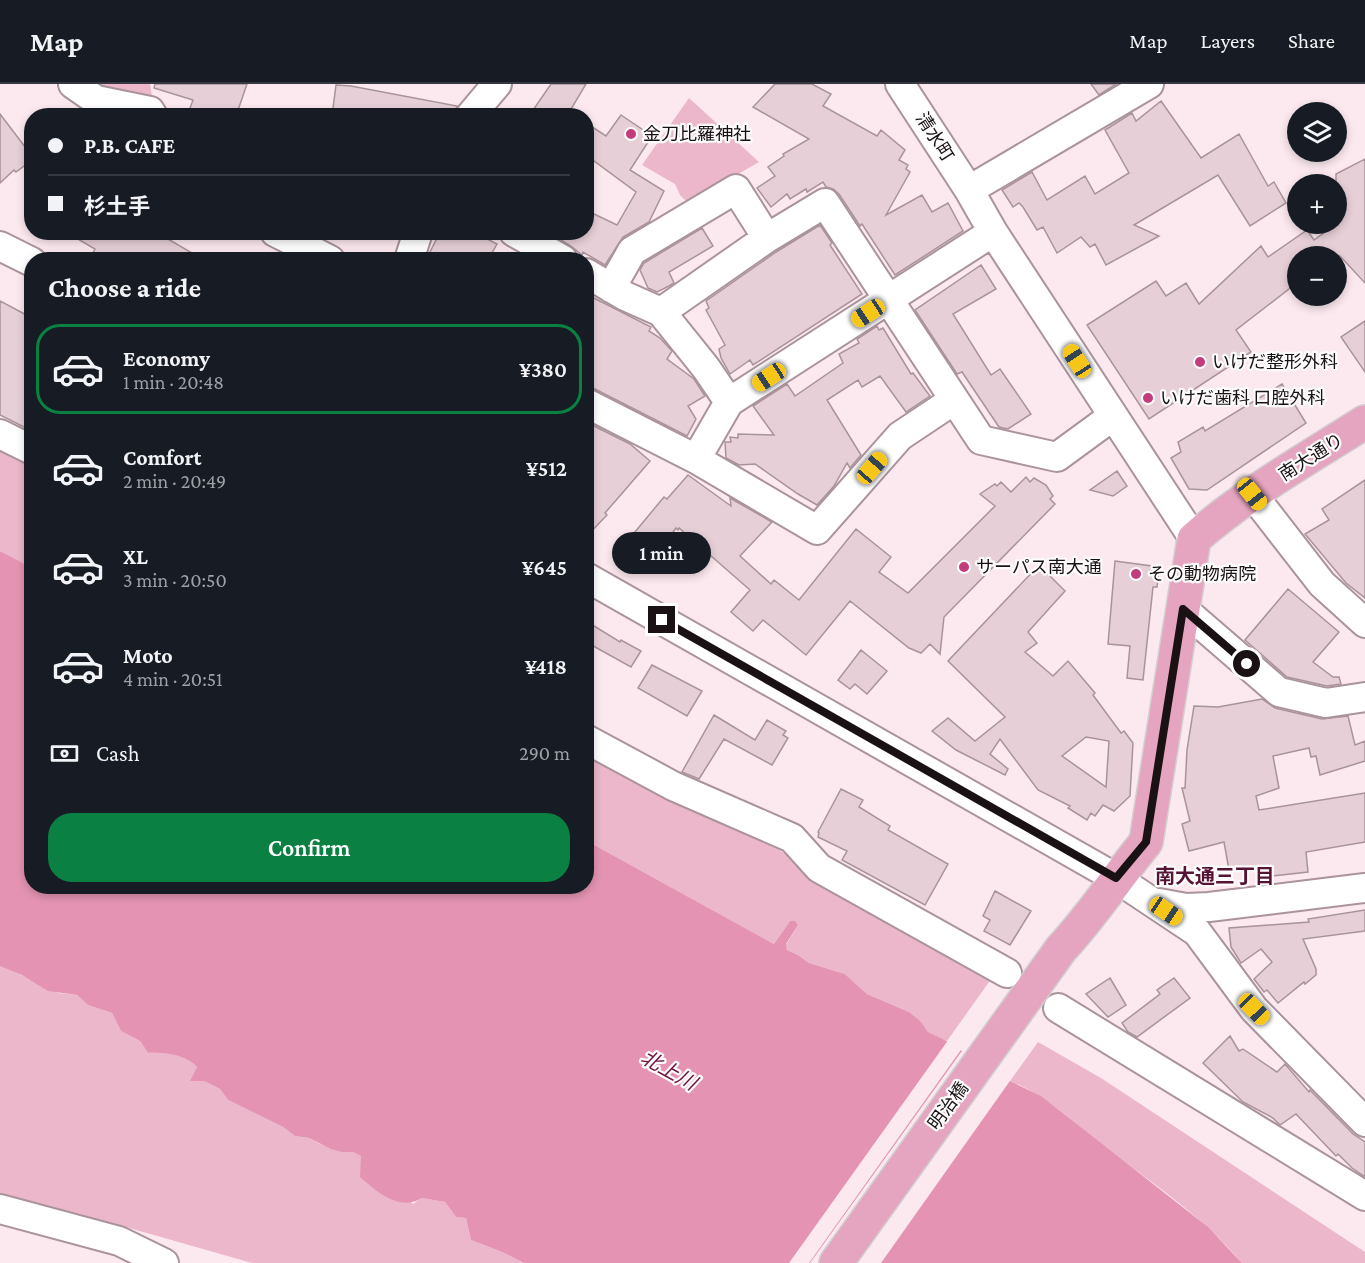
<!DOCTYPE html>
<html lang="en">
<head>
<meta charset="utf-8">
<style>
  body { margin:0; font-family:"Crimson Pro","Noto Sans JP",serif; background:#242831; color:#f1f3f6; height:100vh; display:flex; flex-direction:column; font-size:22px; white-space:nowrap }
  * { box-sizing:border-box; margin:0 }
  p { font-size:20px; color:#9ea1a6 }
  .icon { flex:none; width:33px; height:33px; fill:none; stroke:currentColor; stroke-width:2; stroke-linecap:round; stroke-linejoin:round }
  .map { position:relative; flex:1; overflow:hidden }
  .panel { position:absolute; left:24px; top:168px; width:570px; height:642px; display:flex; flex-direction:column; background:#171b24; border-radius:24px; box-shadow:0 3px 9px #0003 }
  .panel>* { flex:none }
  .banner { position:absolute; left:24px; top:24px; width:570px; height:132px; border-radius:24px; box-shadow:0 3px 9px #0003; display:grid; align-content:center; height:132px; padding:0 24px; background:#171b24 }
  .fabs { position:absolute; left:1287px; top:18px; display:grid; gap:12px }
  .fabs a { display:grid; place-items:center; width:60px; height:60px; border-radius:50%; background:#171b24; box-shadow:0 3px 9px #0003; font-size:30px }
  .end { position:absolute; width:27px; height:27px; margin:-14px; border:8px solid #191113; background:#fff; box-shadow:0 0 0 3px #fff }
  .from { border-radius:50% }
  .bubble { position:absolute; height:42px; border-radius:21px; background:#171b24; box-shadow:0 3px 9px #0003; font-size:20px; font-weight:600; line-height:42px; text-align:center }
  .car { position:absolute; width:18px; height:36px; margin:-18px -9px; border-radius:8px; box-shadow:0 0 4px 2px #0007; background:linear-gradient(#f5c518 24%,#345 0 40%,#f5c518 0 76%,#345 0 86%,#f5c518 0) }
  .banner b { display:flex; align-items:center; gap:21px; height:57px; font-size:22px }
  .banner b+b { border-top:2px solid #363941 }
  .banner i { width:15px; height:15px; background:#f1f3f6 }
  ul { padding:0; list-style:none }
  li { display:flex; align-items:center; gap:18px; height:90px; margin:0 12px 9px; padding:0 12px; border:3px solid transparent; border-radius:24px }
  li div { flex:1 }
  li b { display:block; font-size:22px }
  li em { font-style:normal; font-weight:600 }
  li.active { border-color:#0b8043 }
  li>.icon { width:54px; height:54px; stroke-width:1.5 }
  h2 { padding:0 24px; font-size:27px; line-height:72px }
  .pay { display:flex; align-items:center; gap:15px; height:66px; padding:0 24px; font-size:22px }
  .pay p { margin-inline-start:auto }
  .action { display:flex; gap:12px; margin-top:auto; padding:12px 24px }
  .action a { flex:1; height:69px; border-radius:24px; background:#0b8043; color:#fff; font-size:24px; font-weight:600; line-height:69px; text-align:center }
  header { display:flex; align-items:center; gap:36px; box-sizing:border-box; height:84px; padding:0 30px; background:#171b24; border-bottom:2px solid #363941 }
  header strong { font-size:28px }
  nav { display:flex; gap:33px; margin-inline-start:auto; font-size:21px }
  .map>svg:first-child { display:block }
</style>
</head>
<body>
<header>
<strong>Map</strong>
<nav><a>Map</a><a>Layers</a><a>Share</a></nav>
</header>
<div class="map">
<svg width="1365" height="1179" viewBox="0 0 1365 1179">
  <rect width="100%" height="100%" fill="#fce9ef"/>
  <!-- green -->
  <path fill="#ecb7ca" d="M96,0h54l3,19 -49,-13z
    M689,14l70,64 -71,41 -8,-8 -5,-11 -33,-19z
    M0,363l31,16v104l-31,-16z
    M586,668l163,79 35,22 30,25 180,97 -47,66 -19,-9 -19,-20 -42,-18 -22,-20 -36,-11 -11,-8 -11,-5 -1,-5 12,-20 -8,-4 -16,23 -187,-103z
    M0,882h3l55,27 19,2 11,10 24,8 9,18 19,10 8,12c16,-1 38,2 49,14l-6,14h13l16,8 8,11 55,27 12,9 14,2 9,5 23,9h12l9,4 51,48 9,-6 23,4 11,15 10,1 5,22 31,12 22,11h-272l-172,-49 -80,-20z
    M1038,958l63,36 264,174v11h-123c-39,-47 -93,-82 -141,-119 -30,-23 -55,-49 -91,-63z"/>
  <!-- water -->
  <path fill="#e494b2" d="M0,467l31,16 1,319h554l1,-45 187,103 16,-23h5l3,4 -12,19 1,6 11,5 11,8 36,11 22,20 42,18 11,9 8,11 15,7 67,42 31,15 167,131 34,36h-718l-22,-11 -31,-12 -5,-22 -10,-1 -11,-15 -23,-4c-22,14 -45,-6 -62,-21l1,-21 -8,-4h-12l-10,-3 -22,-11 -14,-2 -12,-9 -55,-27 -8,-11 -16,-8h-14l7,-14c-11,-12 -33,-15 -49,-14l-8,-12 -19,-10 -9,-18 -24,-8 -11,-10 -29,-4 -26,-16 -22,-9z"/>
  <!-- pier -->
  <path fill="#fce9ef" d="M949,955l14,8 -154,216h-20z
    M964,964l48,30 -131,185h-71z"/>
  <!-- building -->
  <path fill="#e7cfd7" stroke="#a9939a" stroke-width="1.5" fill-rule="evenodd" d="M155,0h92l-11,32h-49l6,-16 -39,-12z
    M551,0h35l-19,32h-38z
    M775,0h37l19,10 -8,12 54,30 4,-6 24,20 -6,10 9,5 -2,4 4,3 -24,43 36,-20 10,17 16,-9 15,28 -68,44 -33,-51 -2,2 -21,-32 -6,-5 -7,-2 -3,-5 -16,10 -1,-3 -16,10 -3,-5 -16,13 -14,-19 18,-12 -7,-9 16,-11 -1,-2 26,-15 -56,-32z
    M1091,0h25l-17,11z
    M336,1l15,1 106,20 -3,10h-122z
    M1161,17l40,57 38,-24 29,52 6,-4 12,21 -36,23 -32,-51 -84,50 25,11 -53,29 -11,-21 -5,3 -9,-10 -24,16 -14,-26 -6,3 -14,-23 -4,-4 -6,4 -11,-17 30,-18 15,28 38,-24 10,18 34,-21 -24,-43 27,-17 4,8z
    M0,30l32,42v4l-16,12 -2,-2 -14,13z
    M621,31l31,21 -22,34 34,21 -15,31 -26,15 -18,28 -22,-13 -1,3 -11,-9 -23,-14h38v-10l6,-9 25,12 19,-33 -50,-37v-32l20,13z
    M1365,75v124l-25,-27h-42v26l-62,48 15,22 -102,67 -62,-94 69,-44 10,15 20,-13 13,21 62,-58 7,11 39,-27 7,10 22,-16v-50z
    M820,141l12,18 -2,2 32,49 -109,71 -3,-5 -20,14 -9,-16 -2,-9 6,-4 -19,-35 3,-2 -3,-7 70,-49z
    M702,144l11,18 -44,26 5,11 -5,3 -12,6 -9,-4 -8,-18 4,-7z
    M66,148h90l48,28h-99l-12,-7 2,-4z
    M440,148h34l23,12 -9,16h-62z
    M981,181l15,24 -43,25 38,61 9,-6 31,45 -23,15 -9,-2 -37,-55 -5,2 -42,-64z
    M586,210l65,33 -2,4 11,7 12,13 -5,8 27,20 11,17 -17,10 8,13 -9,17 -94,-48 -7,-1z
    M0,217l32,17v113l-32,-16z
    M1365,237v51l-24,-35z
    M877,242l2,4 4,-2 28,46 2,-1 17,23 -24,16 -26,-36 -18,11 -4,-7 -31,20 34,55 -11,13 -3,-5 -13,23 -17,19 -19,-11 -43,-30 -16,1 -13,-7 -1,-16h6l-1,-5 8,1v-4l36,1 -21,-29 34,-22 8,12 48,-33 -4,-9 20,-11 -2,-4z
    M1282,300l24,39 -99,67 -18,-1 -18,-31 10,-6 -3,-10 25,-15 2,4z
    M586,338l44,22 20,17 -45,52 2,2 -21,22z
    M1117,387l10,15 -14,10 -23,-6z
    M688,391l43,31 -1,-8 42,24 -32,34 31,28 3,-4 25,20 57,-71 35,28 -12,15 29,21 87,-87 -15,-12 15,-10 2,2 4,-4 10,10 15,-15 4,5 4,-4 12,7 7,11 -3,3 5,5 -111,113 -4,37 -10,-10 -9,9 -12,-5 -59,-47 -44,54 -43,-35 -10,11 -22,-19 19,-22 -71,-62 -1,2 -2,-2 -14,20 -5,-4 -17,23 -20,-17 44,-53 3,2z
    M1365,396v118l-19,-15 -41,-49 24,-14 -7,-11z
    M1115,477l44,6 -2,20h-4l-10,93 -16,-2 3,-32 -22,-2z
    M1039,481l26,26 -37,41 9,11 -12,9 28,24 15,-15 27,32 -2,2 28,38 3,-2 9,12 -3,53 -16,15 -11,-6 -8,11 -4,-3 -4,7 -19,-12 2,-2 -32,-16 -38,-51 -10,15 18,15 -3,6 -49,-25 -24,-19 16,-13 27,23 30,-24 -57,-56zM1086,653l23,4 -3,46 -44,-31z
    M1288,505l51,43 -26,30 20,15h6l2,7 -14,2 -40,-9 -42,-37z
    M586,537l34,21 1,-2 20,11 -10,16 -45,-25z
    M861,566l26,21 -20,23 -12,-10 -5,5 -12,-9z
    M652,581l50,26 -15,25 -49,-28z
    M1262,615l13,9 47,11 26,-3 7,29 10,-4v20l-45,14 -4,-19 -5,1 -2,-9 -36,8 6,32 -23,8 3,14 106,-17v49l-59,10 2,20 -45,5 -2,-11 -32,4 -5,-28 -35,9 -7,-27 8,-3 -8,-33h3l2,-38 7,-44 24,1z
    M714,631l41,25 12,-20 19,11 -3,4 5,3 -16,27 -48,-26 -25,40 -17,-7z
    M841,705l22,11 -4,7 31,19 -2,4 60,34 -23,41 -83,-45 5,-9 -29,-14 1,-4 -1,-1z
    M995,807l36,20 -21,34 -26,-14 6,-11 -7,-4z
    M1365,826v21l-62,8 13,30v6l-11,9 -1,-2 -26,21 -11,-13 -3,2 -10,-13 18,-17 -11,-13 -20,14 -10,-16 -2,-19 80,-6 -1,-3z
    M1110,894l16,27 -18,12 -22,-23z
    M1174,894l16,20 -53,39 -9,-5 -6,-9 38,-29 -3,-4z
    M1230,952l9,15 4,-2 34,23 8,-8 24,28 1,-2 43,44 12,8v35l-13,-9 -14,-14 -2,2 -40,-42 -16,11 -7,-7 -30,-16 -40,-39z"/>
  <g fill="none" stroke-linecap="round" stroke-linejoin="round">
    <!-- minor casing -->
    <g stroke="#aa939b" stroke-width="32">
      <path id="minor" d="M73,0l23,16 54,11 3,5
        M900,0l69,106 24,42 201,307
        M470,32l27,-32
        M969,106l180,-106
        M275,148l55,28
        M514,148l49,28
        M0,162l32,16
        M409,176l9,-28
        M586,189l39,23 36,16 45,56 23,34 264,-170
        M611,204l21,-37 104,-62 31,49 58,-35 156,237 76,17 56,-41
        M661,228l106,-74
        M586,319l110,56 33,-57
        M0,350l32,16
        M696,375l121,71 83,-94 54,-36
        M1252,410l70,90 43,39
        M586,493l530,301 81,54 57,77 111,113
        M1183,525l96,83 47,11 39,-6
        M586,655l87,47 119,52 27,30 188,105
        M1159,819l27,5 23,-1 156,-19
        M1058,924l307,188
        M0,1125l119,32 45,22"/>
    </g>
    <!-- major casing -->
    <g stroke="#d1cfd0" stroke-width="36">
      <path id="major" d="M836,1179l225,-314c31,-33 56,-72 85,-107l48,-303c52,-46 113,-80 171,-117"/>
    </g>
    <!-- minor -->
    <use href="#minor" stroke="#fff" stroke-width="28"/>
    <!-- major -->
    <use href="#major" stroke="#e5a4bf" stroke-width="33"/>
  </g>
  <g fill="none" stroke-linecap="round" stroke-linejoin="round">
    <!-- route -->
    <path stroke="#191113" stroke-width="8" d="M662,536l454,258 30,-36 37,-233 64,55"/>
  </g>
  <!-- markers -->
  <g fill="#c33c7c" stroke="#fcfcfc" stroke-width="2">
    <circle cx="631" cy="50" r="6"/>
    <circle cx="1200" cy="278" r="6"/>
    <circle cx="1148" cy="314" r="6"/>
    <circle cx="964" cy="483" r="6"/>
    <circle cx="1136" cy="490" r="6"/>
  </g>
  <g text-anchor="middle" stroke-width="4.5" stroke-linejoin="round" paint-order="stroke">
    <!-- poi labels -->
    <g font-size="18" fill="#191113" stroke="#fcfcfc" text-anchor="start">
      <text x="643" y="56">金刀比羅神社</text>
      <text x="1212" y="284">いけだ整形外科</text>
      <text x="1160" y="320">いけだ歯科 口腔外科</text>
      <text x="976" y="489">サーパス南大通</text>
      <text x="1148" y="496">その動物病院</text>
    </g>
    <!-- street labels -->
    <g font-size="18" fill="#191113" stroke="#fcfcfc">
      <text transform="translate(935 53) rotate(57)" y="6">清水町</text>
      <text transform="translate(1311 373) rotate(-32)" y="6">南大通り</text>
      <text transform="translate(948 1022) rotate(-54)" y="6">明治橋</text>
    </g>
    <!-- neighbourhood labels -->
    <g font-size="20" font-weight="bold" fill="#551433" stroke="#fcfcfc">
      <text x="1215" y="799">南大通三丁目</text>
    </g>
    <!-- water labels -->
    <g font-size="20" font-style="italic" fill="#701142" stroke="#fcfcfc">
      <text transform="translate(669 986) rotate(29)" y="7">北上川</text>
    </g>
  </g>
</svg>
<div class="fabs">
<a><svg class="icon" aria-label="layers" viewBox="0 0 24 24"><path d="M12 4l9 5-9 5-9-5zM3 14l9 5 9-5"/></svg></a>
<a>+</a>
<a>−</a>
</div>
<i class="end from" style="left:1247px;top:580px"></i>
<i class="end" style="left:662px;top:536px"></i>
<div class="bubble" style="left:612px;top:448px;width:99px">1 min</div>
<i class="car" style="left:868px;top:229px;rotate:237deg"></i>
<i class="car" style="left:1077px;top:277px;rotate:327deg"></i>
<i class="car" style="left:769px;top:293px;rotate:237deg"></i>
<i class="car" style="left:872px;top:384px;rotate:41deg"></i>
<i class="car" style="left:1252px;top:410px;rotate:141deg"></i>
<i class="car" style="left:1166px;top:827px;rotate:124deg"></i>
<i class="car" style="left:1254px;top:925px;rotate:136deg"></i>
<div class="banner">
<b><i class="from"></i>P.B. CAFE</b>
<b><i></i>杉土手</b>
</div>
<section class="panel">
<h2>Choose a ride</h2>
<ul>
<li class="active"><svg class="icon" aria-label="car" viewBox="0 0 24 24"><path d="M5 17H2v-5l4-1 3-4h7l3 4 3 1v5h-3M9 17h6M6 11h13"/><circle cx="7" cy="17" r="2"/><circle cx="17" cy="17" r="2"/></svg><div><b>Economy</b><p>1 min · 20:48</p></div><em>¥380</em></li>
<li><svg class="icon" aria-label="car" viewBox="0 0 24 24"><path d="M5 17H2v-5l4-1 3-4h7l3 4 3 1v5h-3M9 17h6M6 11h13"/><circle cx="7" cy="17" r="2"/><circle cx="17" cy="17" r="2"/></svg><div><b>Comfort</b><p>2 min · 20:49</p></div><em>¥512</em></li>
<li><svg class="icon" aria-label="car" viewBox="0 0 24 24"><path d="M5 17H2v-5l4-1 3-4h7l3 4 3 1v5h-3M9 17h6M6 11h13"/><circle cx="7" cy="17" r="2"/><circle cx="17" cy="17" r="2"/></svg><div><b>XL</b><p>3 min · 20:50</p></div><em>¥645</em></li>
<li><svg class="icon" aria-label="car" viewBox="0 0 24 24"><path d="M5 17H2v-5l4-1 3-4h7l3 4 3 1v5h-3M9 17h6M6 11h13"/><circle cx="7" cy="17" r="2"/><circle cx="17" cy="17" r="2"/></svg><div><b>Moto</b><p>4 min · 20:51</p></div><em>¥418</em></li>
</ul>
<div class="pay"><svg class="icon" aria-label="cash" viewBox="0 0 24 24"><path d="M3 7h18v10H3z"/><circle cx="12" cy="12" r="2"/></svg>Cash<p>290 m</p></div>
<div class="action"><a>Confirm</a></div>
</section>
</div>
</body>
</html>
